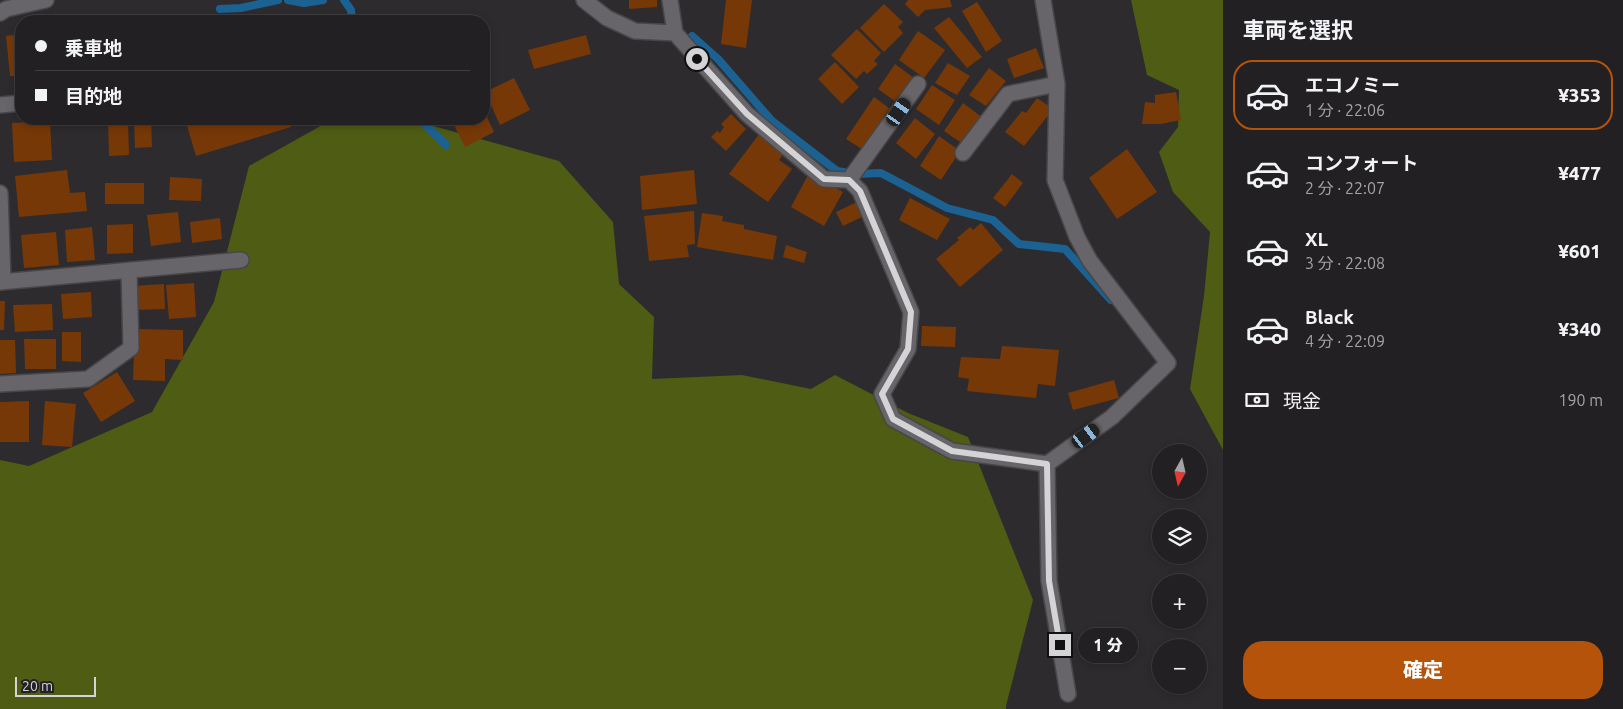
<!DOCTYPE html>
<html lang="ja">
<head>
<meta charset="utf-8">
<style>
  body { margin:0; font-family:Ubuntu,"Noto Sans JP",sans-serif; background:#2e2d2f; color:#f1f3f6; height:100vh; display:flex; flex-direction:column; font-size:19px; white-space:nowrap }
  * { box-sizing:border-box; margin:0 }
  p { font-size:16px; color:#a2a3a5 }
  .icon { flex:none; width:28px; height:28px; fill:none; stroke:currentColor; stroke-width:2; stroke-linecap:round; stroke-linejoin:round }
  .map { position:relative; flex:1; overflow:hidden }
  .details { display:flex; flex-direction:column; background:#222022; width:400px }
  .details>* { flex:none }
  .guide { position:absolute; left:15px; top:15px; width:475px; height:110px; border-radius:20px; box-shadow:0 2px 8px #0003,0 0 0 1px #3f3e40; display:grid; align-content:center; height:110px; padding:0 20px; background:#222022 }
  .needle { width:32px; rotate:188deg }
  .tools { position:absolute; left:1152px; top:444px; display:grid; gap:10px }
  .tools a { display:grid; place-items:center; width:55px; height:55px; border-radius:50%; background:#222022; box-shadow:0 2px 8px #0003,0 0 0 1px #3f3e40; font-size:25px }
  .scale { position:absolute; left:15px; bottom:12px; width:81px; box-sizing:border-box; padding-left:5px; border:2px solid #d4d3d5; border-top:0; font-size:14px; line-height:18px; white-space:nowrap; color:#d4d3d5; -webkit-text-stroke:4px #232125; paint-order:stroke }
  .end { position:absolute; width:22px; height:22px; margin:-11px; border:6px solid #d4d3d5; background:#111; box-shadow:0 0 0 2px #111 }
  .from { border-radius:50% }
  .bubble { position:absolute; height:35px; border-radius:18px; background:#222022; box-shadow:0 2px 8px #0003,0 0 0 1px #3f3e40; font-size:16px; font-weight:800; line-height:35px; text-align:center }
  .car { position:absolute; width:15px; height:30px; margin:-15px -8px; border-radius:6px; box-shadow:0 0 4px 1px #0007; background:linear-gradient(#222 24%,#8ab4d8 0 40%,#222 0 76%,#8ab4d8 0 86%,#222 0) }
  .guide b { display:flex; align-items:center; gap:18px; height:48px; font-size:19px }
  .guide b+b { border-top:1px solid #3f3e40 }
  .guide i { width:12px; height:12px; background:#f1f3f6 }
  ul { padding:0; list-style:none }
  li { display:flex; align-items:center; gap:15px; height:70px; margin:0 10px 8px; padding:0 10px; border:2px solid transparent; border-radius:20px }
  li div { flex:1 }
  li b { display:block; font-size:19px }
  li em { font-style:normal; font-weight:800 }
  li.active { border-color:#b45309 }
  li>.icon { width:45px; height:45px; stroke-width:1.5 }
  h2 { padding:0 20px; font-size:22px; line-height:60px }
  .pay { display:flex; align-items:center; gap:12px; height:55px; padding:0 20px; font-size:19px }
  .pay p { margin-inline-start:auto }
  .primary-button { display:flex; gap:10px; margin-top:auto; padding:10px 20px }
  .primary-button a { flex:1; height:58px; border-radius:20px; background:#b45309; color:#fff; font-size:20px; font-weight:800; line-height:58px; text-align:center }
  main { display:flex; flex:1; min-height:0 }
  .map>svg:first-child { display:block }
</style>
</head>
<body>
<main>
<div class="map">
<svg width="1223" height="709" viewBox="0 0 1223 709">
  <rect width="100%" height="100%" fill="#2d2b2e"/>
  <!-- green -->
  <path fill="#4e5c14" d="M1131,0h92v450l-33,-61 14,-93 6,-64 -37,-40 -14,-40 19,-25 1,-37 -32,-15z
    M333,119h75l151,42 54,61 6,62 35,33 -2,62 90,-4 69,14 24,-14 73,38 60,24 65,163 -27,106v3h-1006v-249l29,6 123,-54 62,-110 35,-136z"/>
  <g fill="none" stroke-linecap="round" stroke-linejoin="round">
    <!-- stream -->
    <path stroke="#1b6293" stroke-width="8" d="M288,0l16,3 19,-3
      M344,0l7,10 1,11
      M220,9l21,-1 37,-8
      M692,36l26,23 54,62 65,50 19,3 25,-1 66,35 46,12 26,24 46,5 46,51
      M419,119l27,26"/>
  </g>
  <!-- building -->
  <path fill="#773807" d="M629,0h28v7l-28,2z
    M726,0h26l-6,48 -25,-4z
    M908,0h42l2,7 -27,3 -7,7 -13,-13z
    M977,2l25,39 -16,11 -24,-41z
    M884,4l19,18 -5,5 5,6 -19,19 -24,-24z
    M100,17v4h-22v-2z
    M949,17l33,40 -15,11 -33,-40z
    M857,29l24,24 -7,8 4,3 -11,10 -3,-3 -8,8 -25,-24z
    M918,31l27,19 -21,28 -25,-18z
    M21,34v42h-11l-4,-40z
    M586,35l5,19 -57,15 -6,-19z
    M1036,48l8,20 -30,10 -7,-19z
    M835,62l24,25 -17,17 -24,-25z
    M948,63l22,13 -13,19 -22,-12z
    M895,64l19,14 -18,24 -18,-13z
    M989,68l17,13 -20,25 -17,-11z
    M514,78l16,32 -30,15 -15,-33z
    M932,85l23,15 -16,25 -23,-16z
    M1176,92l5,28 -20,4h-19l3,-22 10,1v-8z
    M874,97l19,14 -28,40 -19,-12z
    M1037,98l16,11 -29,37 -19,-14 17,-21 4,2z
    M963,103l20,15 -20,26 -19,-13z
    M484,111l10,21 -29,15 -10,-20 17,-8h12z
    M731,114l15,15 -20,22 -15,-14 6,-6 3,2 4,-6 -3,-3z
    M915,118l20,16 -19,25 -20,-16z
    M108,119h20l1,36 -20,1z
    M134,119h17l1,28 -17,1z
    M185,119h104l2,8 -95,29z
    M50,121l2,39 -38,2 -2,-39z
    M760,133l25,18 -6,9 13,9 -24,33 -39,-28z
    M939,136l21,15 -19,29 -21,-14z
    M1127,149l30,43 -40,27 -28,-41z
    M67,170l3,23 15,-1 2,19 -68,6 -4,-41z
    M694,170l3,34 -55,6 -2,-34z
    M809,173l34,19 -19,34 -33,-19z
    M1012,174l11,9 -18,24 -12,-9z
    M170,177l32,2 -1,22 -32,-1z
    M105,183h39v21h-39z
    M910,198l40,21 -13,21 -38,-20z
    M857,202l7,14 -21,10 -7,-14z
    M694,211l1,33 -8,1 2,12 -40,4 -5,-45z
    M178,212l3,30 -30,4 -4,-31z
    M702,213l21,3 -1,5 22,4v4l33,7 -4,24 -76,-13z
    M220,218l2,21 -30,4 -2,-21z
    M981,223l22,27 -43,37 -24,-28 23,-19 -2,-2 13,-11 3,3z
    M133,224v29l-26,1v-29z
    M92,227l3,33 -28,2 -2,-32z
    M56,232l3,33 -35,3 -3,-33z
    M786,245l21,7 -3,11 -21,-6z
    M194,283l2,34 -27,2 -3,-34z
    M164,284l1,25 -31,1 -1,-24z
    M91,292l1,25 -29,2 -2,-25z
    M0,301h5l-1,29h-4z
    M52,304l1,26 -38,2 -2,-27z
    M922,326l34,1 -1,20 -34,-1z
    M138,329l45,1v30l-18,-1v22l-32,-1 1,-27h3z
    M62,332h19v30l-19,-1z
    M24,339h32v30h-31z
    M0,340h15l1,33 -16,1z
    M1002,346l57,4 -4,36 -17,-2 -2,14 -69,-7 2,-12 -11,-2 3,-20 39,2z
    M117,372l18,29 -34,21 -18,-29z
    M1114,380l5,18 -46,12 -5,-17z
    M29,401v41h-29v-40z
    M45,401l31,3 -4,43 -30,-2z"/>
  <g fill="none" stroke-linecap="round" stroke-linejoin="round">
    <!-- minor casing -->
    <g stroke="#474648" stroke-width="18">
      <path id="minor" d="M584,0l23,18 28,13 40,2
        M670,0l5,33 72,81 77,65 25,1 11,11 51,121 -3,37 -26,45 11,25 59,32 95,13 65,-47 56,-54 -78,-102 -13,-24 -22,-57 2,-96 -14,-84
        M0,13l6,-4 40,-9
        M0,105l21,-2
        M963,153l45,-59 49,-10
        M849,180l69,-96
        M0,193l3,89
        M0,282l241,-22
        M0,384l88,-5 43,-31 -2,-77
        M1047,464l2,117 19,113"/>
    </g>
    <!-- minor -->
    <use href="#minor" stroke="#676569" stroke-width="15"/>
  </g>
  <g fill="none" stroke-linecap="round" stroke-linejoin="round">
    <!-- route -->
    <path stroke="#d4d3d5" stroke-width="6" d="M697,59l50,55 77,65 25,1 11,11 51,121 -3,37 -26,45 11,25 59,32 95,13 2,117 11,64"/>
  </g>
</svg>
<div class="tools">
<a><svg class="needle" viewBox="-14 -14 28 28"><path d="M0-13l5 13h-10z" fill="#e53935"/><path d="M0 13l5-13h-10z" fill="#a2a3a5"/></svg></a>
<a><svg class="icon" aria-label="layers" viewBox="0 0 24 24"><path d="M12 4l9 5-9 5-9-5zM3 14l9 5 9-5"/></svg></a>
<a>+</a>
<a>−</a>
</div>
<div class="scale">20 m</div>
<i class="end from" style="left:697px;top:59px"></i>
<i class="end" style="left:1060px;top:645px"></i>
<div class="bubble" style="left:1078px;top:628px;width:60px">1 分</div>
<i class="car" style="left:899px;top:112px;rotate:35deg"></i>
<i class="car" style="left:1086px;top:436px;rotate:54deg"></i>
<div class="guide">
<b><i class="from"></i>乗車地</b>
<b><i></i>目的地</b>
</div>
</div>
<section class="details">
<h2>車両を選択</h2>
<ul>
<li class="active"><svg class="icon" aria-label="car" viewBox="0 0 24 24"><path d="M5 17H2v-5l4-1 3-4h7l3 4 3 1v5h-3M9 17h6M6 11h13"/><circle cx="7" cy="17" r="2"/><circle cx="17" cy="17" r="2"/></svg><div><b>エコノミー</b><p>1 分 · 22:06</p></div><em>¥353</em></li>
<li><svg class="icon" aria-label="car" viewBox="0 0 24 24"><path d="M5 17H2v-5l4-1 3-4h7l3 4 3 1v5h-3M9 17h6M6 11h13"/><circle cx="7" cy="17" r="2"/><circle cx="17" cy="17" r="2"/></svg><div><b>コンフォート</b><p>2 分 · 22:07</p></div><em>¥477</em></li>
<li><svg class="icon" aria-label="car" viewBox="0 0 24 24"><path d="M5 17H2v-5l4-1 3-4h7l3 4 3 1v5h-3M9 17h6M6 11h13"/><circle cx="7" cy="17" r="2"/><circle cx="17" cy="17" r="2"/></svg><div><b>XL</b><p>3 分 · 22:08</p></div><em>¥601</em></li>
<li><svg class="icon" aria-label="car" viewBox="0 0 24 24"><path d="M5 17H2v-5l4-1 3-4h7l3 4 3 1v5h-3M9 17h6M6 11h13"/><circle cx="7" cy="17" r="2"/><circle cx="17" cy="17" r="2"/></svg><div><b>Black</b><p>4 分 · 22:09</p></div><em>¥340</em></li>
</ul>
<div class="pay"><svg class="icon" aria-label="cash" viewBox="0 0 24 24"><path d="M3 7h18v10H3z"/><circle cx="12" cy="12" r="2"/></svg>現金<p>190 m</p></div>
<div class="primary-button"><a>確定</a></div>
</section>
</main>
</body>
</html>
